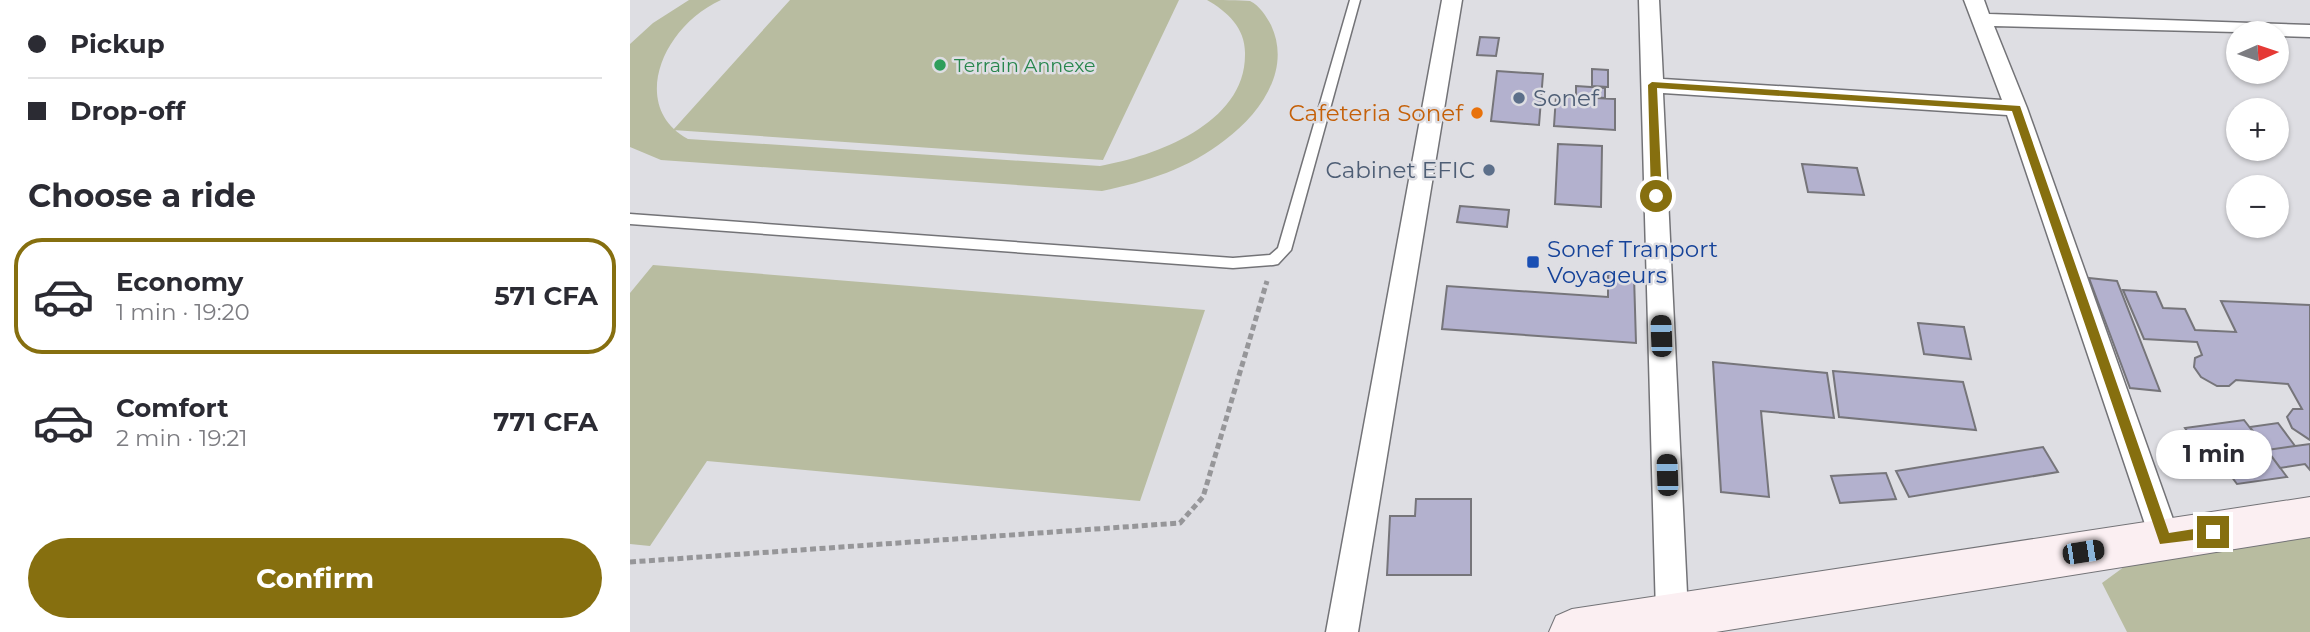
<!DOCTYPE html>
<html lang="en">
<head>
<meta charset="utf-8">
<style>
  body { margin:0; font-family:Montserrat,sans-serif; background:#f7f7f7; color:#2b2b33; height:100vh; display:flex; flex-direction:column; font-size:26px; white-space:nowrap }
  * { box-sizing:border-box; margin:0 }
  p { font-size:23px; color:#7c7c81 }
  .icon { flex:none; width:38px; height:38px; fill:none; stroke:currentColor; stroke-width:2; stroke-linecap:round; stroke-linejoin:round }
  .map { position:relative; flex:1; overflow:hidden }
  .details { display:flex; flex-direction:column; background:#fff; width:630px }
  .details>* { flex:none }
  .top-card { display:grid; align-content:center; height:154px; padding:0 28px; background:#fff }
  .needle { width:46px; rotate:87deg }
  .buttons { position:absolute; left:1596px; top:21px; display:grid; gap:14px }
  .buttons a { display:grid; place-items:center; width:63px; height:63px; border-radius:50%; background:#fff; box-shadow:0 2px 5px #0004; font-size:35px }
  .end { position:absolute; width:32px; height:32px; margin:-16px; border:9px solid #866f0f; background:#fff; box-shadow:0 0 0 4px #fff }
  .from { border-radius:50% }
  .bubble { position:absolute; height:49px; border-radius:24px; background:#fff; box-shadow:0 2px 5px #0004; font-size:23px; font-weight:700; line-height:49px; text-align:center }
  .car { position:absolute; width:21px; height:42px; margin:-21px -10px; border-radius:9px; box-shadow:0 0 5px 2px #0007; background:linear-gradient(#222 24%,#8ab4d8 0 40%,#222 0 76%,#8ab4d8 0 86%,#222 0) }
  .top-card b { display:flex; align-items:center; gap:24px; height:66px; font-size:26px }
  .top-card b+b { border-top:2px solid #e1e1e2 }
  .top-card i { width:18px; height:18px; background:#2b2b33 }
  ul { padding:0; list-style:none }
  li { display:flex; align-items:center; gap:21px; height:116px; margin:0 14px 10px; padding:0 14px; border:4px solid transparent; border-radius:28px }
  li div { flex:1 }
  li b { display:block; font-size:26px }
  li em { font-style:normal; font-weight:700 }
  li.active { border-color:#866f0f }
  li>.icon { width:63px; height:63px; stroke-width:1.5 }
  h2 { padding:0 28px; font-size:32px; line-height:84px }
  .button { display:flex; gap:14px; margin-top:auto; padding:14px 28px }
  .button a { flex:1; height:80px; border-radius:42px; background:#866f0f; color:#fff; font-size:28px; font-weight:700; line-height:80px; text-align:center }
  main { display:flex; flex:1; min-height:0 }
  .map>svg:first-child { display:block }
</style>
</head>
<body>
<main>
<section class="details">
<div class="top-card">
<b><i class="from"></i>Pickup</b>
<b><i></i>Drop-off</b>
</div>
<h2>Choose a ride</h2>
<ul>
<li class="active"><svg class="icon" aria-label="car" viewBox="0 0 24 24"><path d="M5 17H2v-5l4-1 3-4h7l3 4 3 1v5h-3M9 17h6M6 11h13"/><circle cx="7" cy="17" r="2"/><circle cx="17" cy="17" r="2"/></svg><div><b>Economy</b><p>1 min · 19:20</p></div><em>571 CFA</em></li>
<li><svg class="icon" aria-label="car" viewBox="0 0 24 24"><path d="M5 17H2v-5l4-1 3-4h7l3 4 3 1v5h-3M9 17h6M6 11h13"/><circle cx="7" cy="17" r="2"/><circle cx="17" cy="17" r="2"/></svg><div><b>Comfort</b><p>2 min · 19:21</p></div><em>771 CFA</em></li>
</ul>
<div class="button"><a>Confirm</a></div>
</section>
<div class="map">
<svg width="1680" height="632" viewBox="0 0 1680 632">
  <rect width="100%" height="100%" fill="#dedee3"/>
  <!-- green -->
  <path fill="#b8bca0" d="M59,0h32c-61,28 -91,108 -33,139l412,27c55,-10 145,-42 145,-111 1,-26 -17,-43 -38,-55 12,0 33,0 43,1 10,5 16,15 21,24 21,45 -11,89 -46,115 -35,28 -79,42 -123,51l-441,-31 -31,-13v-103l23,-21z
    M160,0h389l-76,160 -430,-30z
    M23,265l552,45 -65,191 -433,-40 -57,85 -20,-2v-251z
    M1680,532v100h-183l-25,-49 26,-19z"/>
  <!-- building -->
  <path fill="#b3b1ce" stroke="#76757a" stroke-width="2" d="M850,37l19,1 -3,18 -19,-1z
    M962,69l16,1v17l-16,-1z
    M867,71l46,3 -4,51 -48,-4z
    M946,86l29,2v10l-29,-2z
    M926,96l59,3v31l-61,-4z
    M928,144l44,2 -1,61 -46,-3z
    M1172,164l55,4 7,27 -56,-3z
    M830,206l49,4 -2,17 -50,-5z
    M978,274l26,2 2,67 -194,-14 5,-43 161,11z
    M1459,278l28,3 43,110 -30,-3z
    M1493,290l33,2 7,16 22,1 10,21 41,2 -15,-31 89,4v135l-18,-12 -5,-11 6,-8h9l-14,-25 -52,-4 -7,6h-12l-16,-9 -7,-10 1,-9 7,-3 -5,-13 -53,-3z
    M1288,323l46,4 7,32 -47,-5z
    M1083,362l114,11 7,45 -73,-7 8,86 -48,-5z
    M1203,371l130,11 13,48 -137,-13z
    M1614,420l23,30 -61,9 -21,-31z
    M1648,423l17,23 -28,4 -17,-23z
    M1680,444v26l-5,-6 -25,4 -13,-18z
    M1413,447l15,25 -149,25 -13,-26z
    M1637,450l20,27 -50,7 -20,-27z
    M1256,473l10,26 -56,4 -9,-27z
    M786,499h55v76h-84l3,-59h25z"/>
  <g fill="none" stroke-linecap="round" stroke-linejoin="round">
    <!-- lane casing -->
    <g stroke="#737377" stroke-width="3">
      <path id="lane" d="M720,0h10l-69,250 -13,14 -5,1 -40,3 -603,-44v-10l603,44 37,-3 8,-7z"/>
    </g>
    <!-- street casing -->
    <g stroke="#737377" stroke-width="3">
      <path id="street" d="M812,0h20l-104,632h-32z
        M1009,0h20l4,79 339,21 -38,-100h20l5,14 321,11v12l-33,-1v-3l-283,-7 33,82 153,431 -4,10 -11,5 -11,-5 -4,-10 -143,-424 -344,-22 25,521 -4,11 -12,5 -12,-5 -4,-11z"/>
    </g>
    <!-- secondary casing -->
    <g stroke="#737377" stroke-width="2">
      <path id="secondary" d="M1680,497v40l-594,95h-167l7,-16 16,-7z"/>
    </g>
    <!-- path -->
    <path stroke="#969699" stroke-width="5" stroke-dasharray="6 3.5" stroke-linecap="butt" d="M0,562l550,-39 23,-26 64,-216"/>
    <!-- lane -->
    <use href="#lane" fill="#fff" fill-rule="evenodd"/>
    <!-- street -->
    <use href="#street" fill="#fff" fill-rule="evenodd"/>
    <!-- secondary -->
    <use href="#secondary" fill="#fbeff2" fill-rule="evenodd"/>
  </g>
  <!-- route -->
  <path fill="#866f0f" d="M1022,82l368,24 149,427 44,-7 5,2v9l-58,7 -148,-433 -355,-23 5,108 -6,4 -5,-4 -3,-111z"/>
  <!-- markers -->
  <circle fill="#2e9e5b" stroke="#dedee3" stroke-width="2.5" cx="310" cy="65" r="7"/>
  <g fill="#5c6f8a" stroke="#dedee3" stroke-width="2.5">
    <circle cx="889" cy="98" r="7"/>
    <circle cx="859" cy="170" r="7"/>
  </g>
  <circle fill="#e8710a" stroke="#dedee3" stroke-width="2.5" cx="847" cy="113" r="7"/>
  <rect fill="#1a4fb4" stroke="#dedee3" stroke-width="2.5" x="896" y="255" width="14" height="14" rx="3.5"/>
  <g text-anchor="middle" stroke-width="5" stroke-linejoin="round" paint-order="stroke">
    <!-- far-leisure labels -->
    <g font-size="19" fill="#27864d" stroke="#dedee3" text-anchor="start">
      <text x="324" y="72">Terrain Annexe</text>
    </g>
    <!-- service labels -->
    <g font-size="23" fill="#4e5e75" stroke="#dedee3" text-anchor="start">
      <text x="903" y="106">Sonef</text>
      <text x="845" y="178" text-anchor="end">Cabinet EFIC</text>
    </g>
    <!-- food labels -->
    <g font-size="23" fill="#c56008" stroke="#dedee3" text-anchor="end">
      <text x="833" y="121">Cafeteria Sonef</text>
    </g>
    <!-- transit labels -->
    <g font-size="23" fill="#164399" stroke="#dedee3" text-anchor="start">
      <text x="917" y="257">Sonef Tranport<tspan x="917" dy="26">Voyageurs</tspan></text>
    </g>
  </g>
</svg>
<div class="buttons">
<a><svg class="needle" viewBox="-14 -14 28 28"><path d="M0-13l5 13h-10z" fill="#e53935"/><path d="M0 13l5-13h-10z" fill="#7c7c81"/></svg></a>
<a>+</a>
<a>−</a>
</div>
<i class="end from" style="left:1026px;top:196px"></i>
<i class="end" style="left:1583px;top:532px"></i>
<div class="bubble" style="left:1526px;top:430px;width:116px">1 min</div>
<i class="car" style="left:1031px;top:336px;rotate:358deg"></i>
<i class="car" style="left:1037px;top:475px;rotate:358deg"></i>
<i class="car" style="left:1453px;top:552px;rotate:81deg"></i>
</div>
</main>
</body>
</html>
